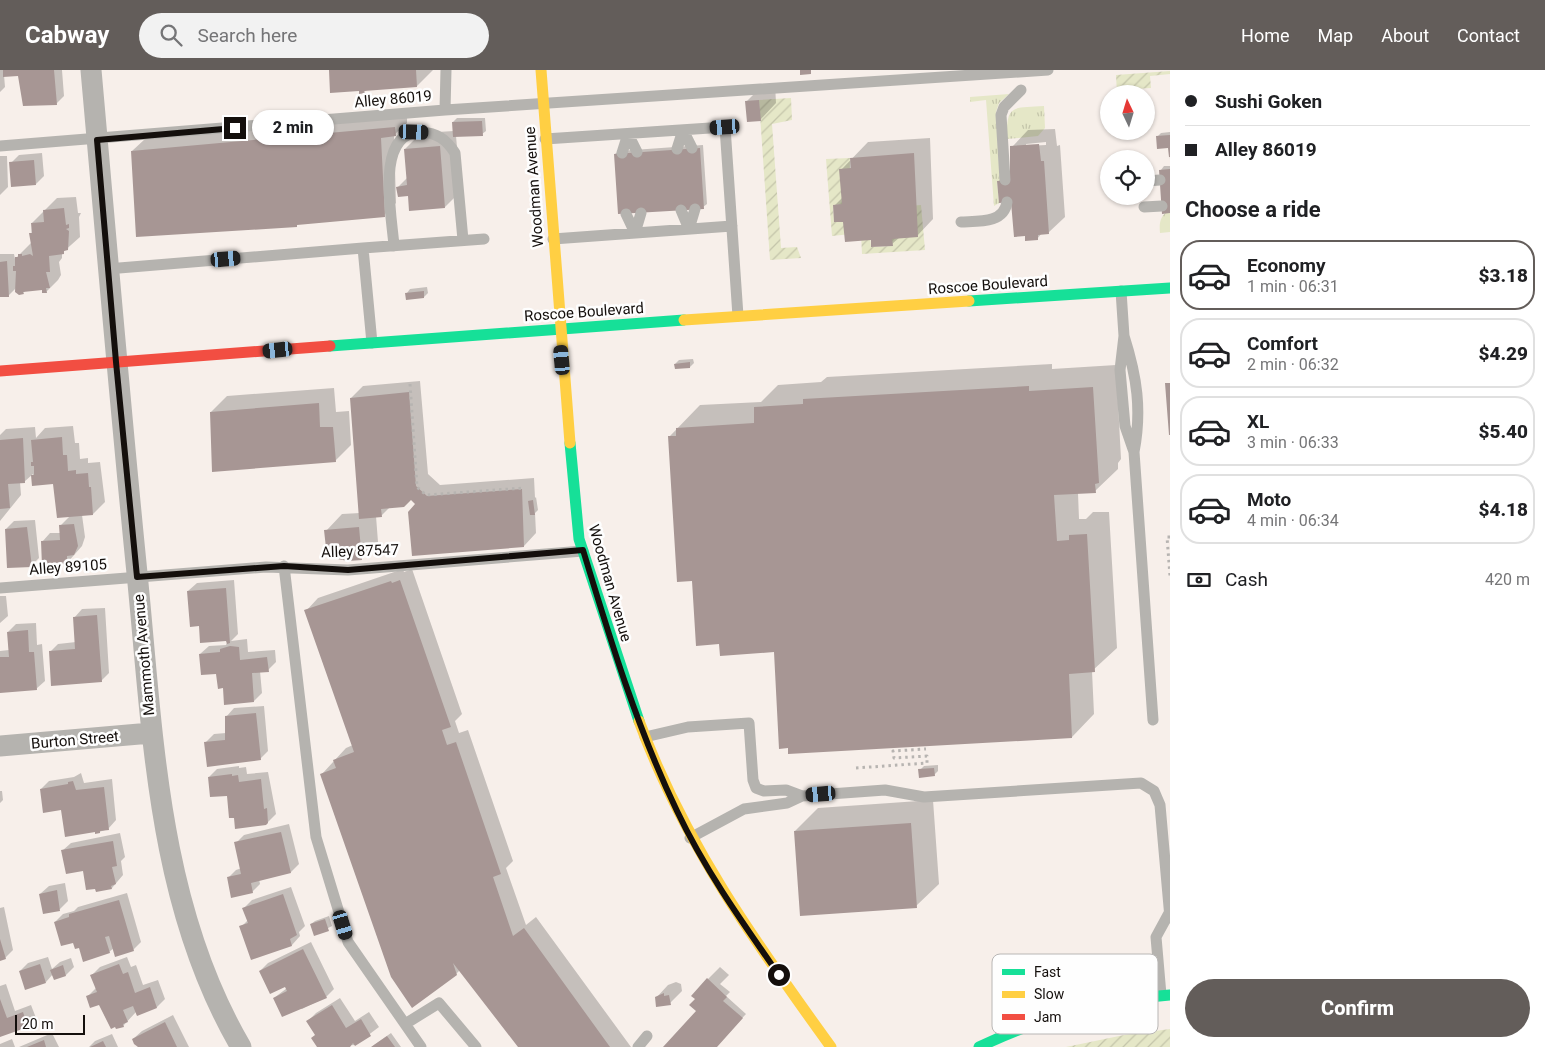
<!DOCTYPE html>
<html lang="en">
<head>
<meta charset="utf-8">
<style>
  body { margin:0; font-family:Roboto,sans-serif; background:#f2f2f2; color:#202124; height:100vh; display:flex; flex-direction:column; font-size:19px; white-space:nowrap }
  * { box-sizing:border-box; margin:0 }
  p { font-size:16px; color:#757577 }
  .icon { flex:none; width:28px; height:28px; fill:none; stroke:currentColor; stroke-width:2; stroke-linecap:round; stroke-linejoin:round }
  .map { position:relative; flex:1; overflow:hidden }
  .details { display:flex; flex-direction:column; background:#fff; width:375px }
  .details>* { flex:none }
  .top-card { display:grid; align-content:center; height:110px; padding:0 15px; background:#fff }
  .needle { width:32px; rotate:356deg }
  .tools { position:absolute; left:1100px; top:15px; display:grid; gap:10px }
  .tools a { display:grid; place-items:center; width:55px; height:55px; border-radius:50%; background:#fff; box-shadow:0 1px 4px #0004; font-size:25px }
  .scale { position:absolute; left:15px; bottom:12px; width:70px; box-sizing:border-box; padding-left:5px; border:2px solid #140f0c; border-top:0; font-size:14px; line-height:18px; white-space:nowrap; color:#140f0c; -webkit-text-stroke:4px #fefefe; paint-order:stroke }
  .end { position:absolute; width:22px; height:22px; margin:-11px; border:6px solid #140f0c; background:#fff; box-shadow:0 0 0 2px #fff }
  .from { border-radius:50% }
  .bubble { position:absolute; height:35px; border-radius:18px; background:#fff; box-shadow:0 1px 4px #0004; font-size:16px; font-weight:800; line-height:35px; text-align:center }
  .car { position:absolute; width:15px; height:30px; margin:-15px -8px; border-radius:6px; box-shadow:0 0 4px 1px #0007; background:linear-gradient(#222 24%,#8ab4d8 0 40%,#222 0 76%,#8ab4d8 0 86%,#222 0) }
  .top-card b { display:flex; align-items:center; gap:18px; height:48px; font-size:19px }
  .top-card b+b { border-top:1px solid #e0e0e0 }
  .top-card i { width:12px; height:12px; background:#202124 }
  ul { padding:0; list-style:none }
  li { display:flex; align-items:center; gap:15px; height:70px; margin:0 10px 8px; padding:0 5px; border:2px solid #e0e0e0; border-radius:20px }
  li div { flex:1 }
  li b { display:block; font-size:19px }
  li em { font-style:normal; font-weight:800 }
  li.active { border-color:#635d5a }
  li>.icon { width:45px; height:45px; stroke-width:1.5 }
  h2 { padding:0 15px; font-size:22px; line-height:60px }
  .pay { display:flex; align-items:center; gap:12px; height:55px; padding:0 15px; font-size:19px }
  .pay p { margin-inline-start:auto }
  .cta { display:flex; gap:10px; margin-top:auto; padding:10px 15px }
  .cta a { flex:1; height:58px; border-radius:30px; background:#635d5a; color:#fff; font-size:20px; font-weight:800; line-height:58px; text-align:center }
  header { display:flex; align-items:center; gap:30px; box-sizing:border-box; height:70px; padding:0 25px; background:#635d5a; color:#fff }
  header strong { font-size:24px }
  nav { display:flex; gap:28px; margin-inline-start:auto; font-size:18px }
  .search { width:350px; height:45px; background:#f2f2f2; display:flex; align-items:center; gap:12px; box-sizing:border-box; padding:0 18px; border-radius:28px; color:#757577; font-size:19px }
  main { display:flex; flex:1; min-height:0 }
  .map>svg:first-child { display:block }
</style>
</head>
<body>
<header>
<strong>Cabway</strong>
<div class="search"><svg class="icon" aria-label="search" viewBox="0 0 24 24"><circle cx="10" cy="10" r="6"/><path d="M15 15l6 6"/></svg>Search here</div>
<nav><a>Home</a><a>Map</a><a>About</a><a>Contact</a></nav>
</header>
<main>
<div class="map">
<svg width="1170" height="977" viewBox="0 0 1170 977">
  <defs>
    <pattern id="grass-tufts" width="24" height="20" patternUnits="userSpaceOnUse" patternTransform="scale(1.25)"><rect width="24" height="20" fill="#e5e7c7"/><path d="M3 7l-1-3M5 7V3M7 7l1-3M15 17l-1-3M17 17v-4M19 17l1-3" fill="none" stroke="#c4c5aa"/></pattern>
    <pattern id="garden-furrows" width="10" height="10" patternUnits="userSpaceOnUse" patternTransform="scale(1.25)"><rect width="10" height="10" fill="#e5e7c7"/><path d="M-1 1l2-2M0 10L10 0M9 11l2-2" fill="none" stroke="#c4c5aa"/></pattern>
  </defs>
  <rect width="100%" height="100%" fill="#f7efea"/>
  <!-- grass -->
  <path fill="url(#grass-tufts)" d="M1009,24l-10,9 -3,9 4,69h-3l2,21h2l-7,4 -8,-106 -16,2v-5z
    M1044,36l1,22 -7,8 -31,3c-1,-35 6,-31 37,-33z
    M1170,140v22l-10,1c-1,-10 0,-18 10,-23z"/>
  <!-- garden -->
  <path fill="url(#garden-furrows)" d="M1170,1v3l-20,2 1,12 -32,2 -2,4 -1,-19z
    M791,28l1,22 -20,4 9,124 16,-1 4,11 -31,2 -11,-160z
    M850,88l-1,46 -16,1 1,17 17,-1v13l-19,2 -6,-77z
    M921,135l4,45 -63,4 -1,-20 9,-1 1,14 21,-1v-14l17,-26z
    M1170,959v18h-104l58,-12z"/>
  <!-- shadow -->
  <path fill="#0003" fill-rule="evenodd" d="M0,0h62l2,26 -8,8 -37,-30 -15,1 1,12 -5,5z
    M330,0h103l-16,16 -50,3 -3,3z
    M775,14l1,19 -16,17 -13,-19 16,-16z
    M407,46v7l-13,12 2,68 -12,12 -252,-64 13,-12z
    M457,48h28l1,13 -4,3 -26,2 5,55 -16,16 -36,-12 -11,-8 10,-10 -3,-28 16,-16 33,-2 -1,-9z
    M1055,59l2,17 3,-1 5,72 -17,16h-6l-5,6 -38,-58 12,-12 1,-22 16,-17zM1046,72v3l-20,1v-2z
    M1170,62v28l-1,-13 -12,-10 4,-4z
    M930,68l3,81 -16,17 -17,1 -8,7 -20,-5 -27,-19 -11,-14 9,-9 -2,-27 27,-28z
    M703,75l4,59 -4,3 -88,-53 4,-3z
    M42,83l2,23 -8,8 -25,-21 8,-8z
    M0,86h7l1,31 -8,8z
    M1164,96h6v46l-9,-42z
    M76,127l2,16h3l-2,4 1,20 -18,16v5l-3,4 2,13 -3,5 -12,12 -3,-3 -17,1 -3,3 -6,-6 -9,9 -8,1v-43h14l1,5 16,-16 1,-20 25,-25z
    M427,217l1,6 -4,4 -17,-4 3,-4z
    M693,289l1,4 -4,4 -15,-3 4,-4z
    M1052,294v5l64,-4 5,94 -3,4v6l-23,22 -17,2 1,26h7l7,-7h16l8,136 -25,23 2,43 -22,23 -297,-86 -55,-8 -27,-63 -24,-143 31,-32 61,-3 17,-17 43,-3 6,-5z
    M420,311l8,93 12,11 94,-7 1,20 1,-1 2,13 -3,3 1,20 -12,13 -107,-42 -6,-5 -21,8 -9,9h-5l2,26 -17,16 -35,-27 16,-17 18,-1 -9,-115 12,-12z
    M334,318l2,24 13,-1 2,34 -16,16 -124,-49 16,-16z
    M73,356l2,17h4l1,16 8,-1v5l12,-1 5,40 -12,12 -11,1 3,22 -3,9 -15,17 -25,-21 8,-9h11v-8l9,-9 -15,-33 -22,2v-11l-9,8h-4l1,13 -21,26v-86l6,-6 29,-2 1,11 9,-10z
    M35,450l4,38 -8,8 -25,-37 8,-8z
    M403,499l1,3 8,-3 50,145 -7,7 4,12 9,-3 45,131 -7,7 20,57 10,-8 95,130h-112l-59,-77 -4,4 -134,-200 24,-26 7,-3 -47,-134 12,-13z
    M234,510l4,54 -7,7 16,-2 1,13 27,-2 1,12 -8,8 -8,1 2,22 -8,8 -30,-14 -6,-15 -18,-18 9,-8 17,-1 2,-5 -28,-15 -12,-34 9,-8z
    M0,526h6l2,20 -8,7z
    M105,538l4,65 -8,8 -51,-29 8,-8 18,-2 -2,-24 8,-9z
    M36,553l1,22 5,-1 3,37 -9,8 -36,2v-40l9,-1 -1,-18 8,-8z
    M264,636l4,45 -8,8 -54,-17 8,-8 12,-1v-16l8,-9z
    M938,695v6l-4,4 -14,-5 4,-4z
    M239,696v2l7,-1 1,7 21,-2 8,42 -8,8 -33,-6 -7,-22 -19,-17 8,-8z
    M81,703l3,10 28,-4 4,41 -8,9 -12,4 -34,-24 -21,-20 8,-8 25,-4z
    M0,721h2l1,9 -3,3z
    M933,730l6,84 -23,22 -121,-75 23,-23z
    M289,754l10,40 -8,8 -32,7 1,5 -8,8 -24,-14 8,-8 6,-2 -6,-25 8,-8z
    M120,763l5,24 -4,4 2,14 -11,13 -15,3 -13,-21 -22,-19 9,-8z
    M65,813l3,18 -8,8 -16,3 -4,-18 9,-8z
    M291,817l14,39 -6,6 1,4 -8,9 -40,14 -11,-32 7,-7 -4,-12 8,-8z
    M127,823l14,49 -8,8 -19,-2 -5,4 -29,-5 -25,-25 8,-8 11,-3 4,-4z
    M4,837l9,43 -8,8 -5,2v-52z
    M329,846l3,10 -17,9 -4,-11 4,-3z
    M311,872l23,47 -8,8 -24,12 -28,-11 13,-10 -27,-17 8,-8z
    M48,887l4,12 8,-7 11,-4 3,9 -8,8 -13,-1 -7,8 -26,-11 8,-8z
    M127,887l4,10 5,-2 7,20 15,-5 7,19 -8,8 -20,8 -1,-3 -13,14 -16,-11 -2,1 -5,-13 -13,-6 9,-9 -4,-13 8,-8z
    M720,897l9,8 -9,9 10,8 -4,4 20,18 -31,33h-50l37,-41 -5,-7 11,-20z
    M676,912l5,2 1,7 -12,12 -14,-5 12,-13z
    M6,914l9,27 16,-6 5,13 -8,8 -28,10v-50z
    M340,928l15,23 14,-9 10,15 -24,18 -37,2 -2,-13 -8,-13 8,-8z
    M173,945l16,32h-50l-6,-8 9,-8z
    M52,963l7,14h-40z
    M391,963l10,14h-29l2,-2z
    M112,964l6,13h-29l6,-6z
    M12,969l3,8h-15v-3z"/>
  <!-- building -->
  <path fill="#a79694" d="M3,0h51l3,35 -34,1 -5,-30 -15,1z
    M329,0h87l1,17 -53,4 1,2 -6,1v-3l-29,2z
    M800,0h11v4l-11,1z
    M759,30l2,21 -14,1 -2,-21z
    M482,51l1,15 -30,1 -1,-15z
    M395,57l1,9 -15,2 4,79 -88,8v2l-161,10 -5,-86z
    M1170,65v22h-1l-1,-9 -11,1 -1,-13z
    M1039,74l2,17h3l5,73 -11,1v5l-13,1v-5l-11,1 -3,-35 -12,1 -2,-22 13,-1v-34z
    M440,76l5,62 -36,3 -1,-15 -10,1 -2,-10 11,-2 -3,-36z
    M700,78l4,61 -86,5 -4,-60z
    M914,83l4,84 -26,2 1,7 -22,1v-7l-26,2 -2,-20h-9l-1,-17 9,-1 -3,-35 12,-1 -1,-10z
    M34,90l2,25 -25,2 -2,-25z
    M1170,99v44l-8,1 -3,-44z
    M64,138l2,17 3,-1v4l-3,1 3,2 -1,19 -4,1v3l-15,2 1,16h-4l4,16h-4l1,5h-5v-3l-19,2 1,2 -5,1 -4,-3 1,-21h-3v-5h2v-9h3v-3h4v2l8,-2 3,2 -4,-23h3l-1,-10 13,-1 -1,-12z
    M7,191l2,36h-9v-35z
    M424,221v7l-18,2 -1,-7z
    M690,292v6l-15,1 -1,-5z
    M1165,313h5v52h-1z
    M1029,316v5l64,-4 6,96 -4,1 1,9 -42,2 3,46 12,-1v-5l18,-1 8,138 -26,2 3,64 -284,16v-6l-9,1 -5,-97 -54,4 -1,-12 -23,2 -4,-65 -15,1 -9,-146h8v-8l78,-5v-16l49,-3v-5z
    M409,322l7,94 11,10 95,-7 2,58 -112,9 -4,-44 7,-8 -4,-4 -7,7 -23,2 1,8 -23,2 -9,-121z
    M319,333l1,24h13l3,35 -124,10 -2,-60z
    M62,367l1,18h4l1,16 8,-1v4l12,-1 1,14h2l2,28 -36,3 -4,-34 -21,2 -1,-11h3v-9h-3v-4h2l-2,-22z
    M23,368l2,45 -17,1 2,24 -10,1v-69z
    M533,430l2,15h-5l-2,-14z
    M74,454l4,22 -4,9 -7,1v8l-25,2 -1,-25 19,-1 -1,-15z
    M27,457l5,40 -25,1 -2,-39z
    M359,457l3,33 -14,1 -21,-4 -3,-27z
    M400,510l51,147 -9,3 5,15 9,-3 45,132 -8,3 20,59 11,-8 86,119h-92l-65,-84 4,12 -45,33 -21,-31 -71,-203 16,-6 -3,-8 21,-8 -50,-142 87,-29 1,2z
    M226,518l4,55 -3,1 -1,-3 -26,2 -1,-17 -9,1 -3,-36z
    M97,545l5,67 -51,4 -2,-35 26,-2 -2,-32z
    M28,560l1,22h5l3,38 -37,3v-36h9l-2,-25z
    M230,576l9,1 1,13 27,-3 2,15 -17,1 2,29 -30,3 -1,-17 -5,1 -2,-15 -15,1 -2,-21 21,-2v-3z
    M256,643l5,47 -54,7 -3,-25 21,-2v-24z
    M934,698l1,8 -16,2 -1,-9z
    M232,704v2l6,-1 1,7 22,-3 3,30 3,-1 1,15 -2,2 -31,4 -1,-11h-5l-2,-22 -17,1 -2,-20z
    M73,711l3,9 28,-3 5,43 -9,1v2l-5,1v-2l-30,5 -4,-27 -18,3 -3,-24 28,-5v-2z
    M911,753l6,85 -117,8 -6,-85z
    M281,762l10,41 -40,10 2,10 -22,5 -4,-21 14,-3 -7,-32z
    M113,771l4,25 -5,1 4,17 -5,2 1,3 -16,3 -1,-3 -9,1 -3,-19 -17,3 -5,-24z
    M57,820l3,21 -17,3 -4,-20z
    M283,824l14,41 -7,4 2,7 -41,14 -12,-34 9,-3 -6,-15z
    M119,830l15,51 -19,6 -6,-21 -4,1 5,16 -27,9 -4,-14 -4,1 -2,-6 -12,3 -7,-24 15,-5v-3z
    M325,849l4,12 -15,5 -4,-12z
    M0,869l6,20 -6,2z
    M303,879l24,49 -45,19 -9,-19 14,-7 -2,-4 -15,7 -11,-23z
    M40,894l6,19 -21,7 -6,-19z
    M119,894l4,10 5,-2 7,21 15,-6 7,21 -20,8 -4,-10 -10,4 5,12 -5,2 1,3 -8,2 -1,-2 -4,2 -12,-24 -9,3 -4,-12 11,-4 -7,-17z
    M63,895l3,11 -12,4 -4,-10z
    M707,908l20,19 -4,4 20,17 -26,29h-54l33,-36 -7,-6 6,-6 -4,-3z
    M664,923v3l5,-1 2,10 -15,2 -1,-10z
    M0,929l7,19 16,-6 5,15 -28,10z
    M332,935l14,23 15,-9 10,17 -16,10 -2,-3 -3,4h-33l-6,-9 4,-3 -9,-14z
    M165,952l12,25h-39l-4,-3 -2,-5z
    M387,966l8,11h-24z
    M44,970l2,7h-19z
    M103,971l3,6h-16z"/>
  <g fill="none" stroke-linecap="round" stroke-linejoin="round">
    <!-- path -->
    <path stroke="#b7b4b1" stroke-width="3" stroke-dasharray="2.5 4" stroke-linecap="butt" d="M410,314l7,103 9,8 98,-7
      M1170,467h-3l3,39
      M856,698l71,-5v-7l-33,2 -1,-7 33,-2"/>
    <!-- lane -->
    <path stroke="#b5b3af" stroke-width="11" d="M445,40l1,-40
      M545,69l180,-12 13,189
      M0,76l445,-36 603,-40
      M677,79l6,-19 9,18
      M622,83l6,-19 9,18
      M1005,110l-4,-65 3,-8 17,-17
      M1146,111l14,-1
      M1144,137l18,-1
      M681,140l8,19 6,-20
      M626,144l9,19 6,-20
      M961,152c16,-1 43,2 46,-20
      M553,169l179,-13
      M394,176c-2,-29 -20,-115 27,-114 16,1 25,7 34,21l8,87
      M363,178l121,-9
      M107,199l256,-21 9,95
      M1121,221l3,45 -4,34 5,56 9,26c8,-42 3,-75 -10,-116
      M1134,382l19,268
      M284,496l32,271 32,105 73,105
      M0,518l266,-21 82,3 235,-19
      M645,667l43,-10 61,-4 4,57 3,8 8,3 22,-1 16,6
      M690,768l54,-29 43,-6 15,-7 83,-6 39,7 217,-14 13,8 6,14 10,113
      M1161,925l-5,-58 13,-24
      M405,954l34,-21 37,44
      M638,977l9,-11"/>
    <!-- street -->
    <path stroke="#b5b3af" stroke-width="21" d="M91,0c15,168 29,335 46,503 16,160 20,331 104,474
      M0,676l151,-13"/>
    <!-- fast -->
    <path stroke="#16e098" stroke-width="11" d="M969,231l201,-13
      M330,276l354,-26
      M570,373l9,96 60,182
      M979,977c61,-29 124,-47 191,-52"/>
    <!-- slow -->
    <path stroke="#ffcf43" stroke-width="11" d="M541,0l29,373
      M684,250l285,-19
      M639,651c45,122 116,221 192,326"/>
    <!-- jam -->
    <path stroke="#f24e42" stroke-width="11" d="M0,301l330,-25"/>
  </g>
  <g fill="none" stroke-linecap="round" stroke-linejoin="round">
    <!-- route -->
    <path stroke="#140f0c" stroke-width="6" d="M235,58l-138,12 19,222 21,215 147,-11 64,4 235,-20c27,89 54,178 94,261 28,59 65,111 102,164"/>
  </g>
  <g text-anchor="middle" stroke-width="5" stroke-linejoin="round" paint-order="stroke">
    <!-- street labels -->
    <g font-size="15" fill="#140f0c" stroke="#fefefe">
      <text transform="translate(393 29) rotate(-5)" y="5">Alley 86019</text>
      <text transform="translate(534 117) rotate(-94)" y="5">Woodman Avenue</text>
      <text transform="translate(988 215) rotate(-4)" y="5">Roscoe Boulevard</text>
      <text transform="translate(584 242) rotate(-4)" y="5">Roscoe Boulevard</text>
      <text transform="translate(360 481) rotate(-2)" y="5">Alley 87547</text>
      <text transform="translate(68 497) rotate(-4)" y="5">Alley 89105</text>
      <text transform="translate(610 513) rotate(74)" y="5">Woodman Avenue</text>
      <text transform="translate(144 585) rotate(-95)" y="5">Mammoth Avenue</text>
      <text transform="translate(75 670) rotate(-5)" y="5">Burton Street</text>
    </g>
  </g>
  <!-- legend -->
  <rect x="992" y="884" width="166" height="80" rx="8" fill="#fefefe" stroke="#b8b6b5" stroke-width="1"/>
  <rect x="1002" y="899" width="23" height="6" fill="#16e098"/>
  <rect x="1002" y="921" width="23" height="7" fill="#ffcf43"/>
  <rect x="1002" y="944" width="23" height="6" fill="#f24e42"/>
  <g font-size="14" fill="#140f0c">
    <text x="1034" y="907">Fast</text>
    <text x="1034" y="929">Slow</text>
    <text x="1034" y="952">Jam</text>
  </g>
</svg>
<div class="tools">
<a><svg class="needle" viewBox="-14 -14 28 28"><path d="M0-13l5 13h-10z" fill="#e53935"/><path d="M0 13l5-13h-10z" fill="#757577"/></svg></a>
<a><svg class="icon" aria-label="locate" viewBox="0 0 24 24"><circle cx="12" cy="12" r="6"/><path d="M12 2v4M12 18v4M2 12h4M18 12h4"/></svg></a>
</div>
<div class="scale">20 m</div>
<i class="end from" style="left:779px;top:905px"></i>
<i class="end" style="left:235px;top:58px"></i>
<div class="bubble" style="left:252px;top:40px;width:82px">2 min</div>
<i class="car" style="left:725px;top:57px;rotate:266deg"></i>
<i class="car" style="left:414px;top:62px;rotate:92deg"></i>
<i class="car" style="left:226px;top:189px;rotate:85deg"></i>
<i class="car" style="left:278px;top:280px;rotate:264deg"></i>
<i class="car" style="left:562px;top:290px;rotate:355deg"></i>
<i class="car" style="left:821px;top:724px;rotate:265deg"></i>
<i class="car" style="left:343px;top:855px;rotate:163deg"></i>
</div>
<section class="details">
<div class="top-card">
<b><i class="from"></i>Sushi Goken</b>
<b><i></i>Alley 86019</b>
</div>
<h2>Choose a ride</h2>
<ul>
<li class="active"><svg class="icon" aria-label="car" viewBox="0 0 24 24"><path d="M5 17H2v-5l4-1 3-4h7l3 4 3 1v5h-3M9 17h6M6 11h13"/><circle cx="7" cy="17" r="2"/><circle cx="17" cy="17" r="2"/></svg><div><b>Economy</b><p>1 min · 06:31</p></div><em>$3.18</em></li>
<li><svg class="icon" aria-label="car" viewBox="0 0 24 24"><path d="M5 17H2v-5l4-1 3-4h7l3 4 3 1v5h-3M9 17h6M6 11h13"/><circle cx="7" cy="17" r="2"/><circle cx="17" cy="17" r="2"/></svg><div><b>Comfort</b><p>2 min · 06:32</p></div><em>$4.29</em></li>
<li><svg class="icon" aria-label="car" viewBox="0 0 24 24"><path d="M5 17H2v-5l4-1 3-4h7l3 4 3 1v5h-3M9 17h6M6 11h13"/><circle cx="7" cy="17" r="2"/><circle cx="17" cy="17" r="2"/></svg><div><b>XL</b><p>3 min · 06:33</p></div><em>$5.40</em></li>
<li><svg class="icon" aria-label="car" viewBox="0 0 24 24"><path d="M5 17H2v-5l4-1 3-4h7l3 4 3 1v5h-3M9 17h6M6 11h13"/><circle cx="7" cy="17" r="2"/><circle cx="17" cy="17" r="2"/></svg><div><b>Moto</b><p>4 min · 06:34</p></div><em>$4.18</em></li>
</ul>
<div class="pay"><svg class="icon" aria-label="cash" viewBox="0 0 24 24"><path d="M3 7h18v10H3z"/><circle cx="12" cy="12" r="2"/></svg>Cash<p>420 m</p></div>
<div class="cta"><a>Confirm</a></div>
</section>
</main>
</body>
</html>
